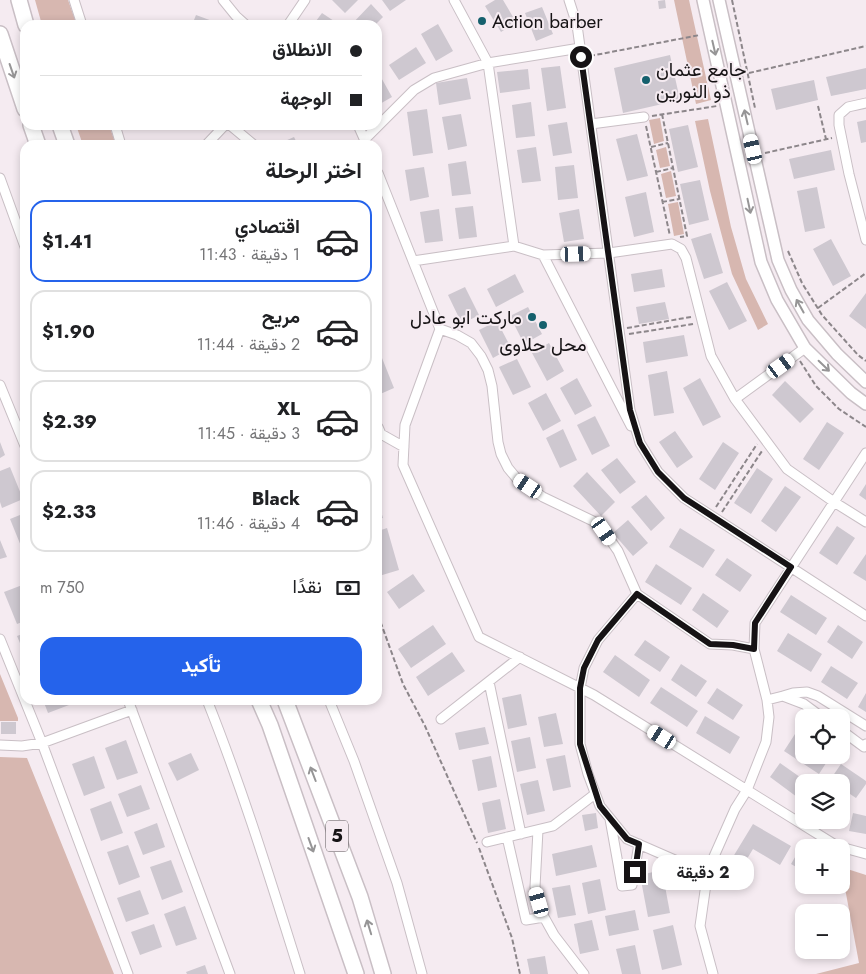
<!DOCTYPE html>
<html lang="ar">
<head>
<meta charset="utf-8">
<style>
  body { margin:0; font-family:Jost,Vazirmatn,sans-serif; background:#f2f2f2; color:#202124; direction:rtl; height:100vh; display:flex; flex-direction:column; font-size:19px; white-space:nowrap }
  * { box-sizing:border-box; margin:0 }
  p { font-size:16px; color:#757577 }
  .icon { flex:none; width:28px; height:28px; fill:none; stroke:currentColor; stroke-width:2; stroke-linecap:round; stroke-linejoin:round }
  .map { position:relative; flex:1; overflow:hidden; direction:ltr }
  .sheet { position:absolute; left:20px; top:140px; width:362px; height:565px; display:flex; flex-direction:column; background:#fff; border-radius:15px; box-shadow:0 2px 8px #0003; direction:rtl }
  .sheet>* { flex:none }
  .guide { position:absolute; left:20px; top:20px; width:362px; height:110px; border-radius:15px; box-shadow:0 2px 8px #0003; direction:rtl; display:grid; align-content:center; height:110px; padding:0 20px; background:#fff }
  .fabs { position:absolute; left:795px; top:709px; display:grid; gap:10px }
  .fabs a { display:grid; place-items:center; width:55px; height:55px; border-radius:10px; background:#fff; box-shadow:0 2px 8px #0003; font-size:25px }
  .end { position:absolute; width:22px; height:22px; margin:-11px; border:6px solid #161315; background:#fff; box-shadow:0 0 0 2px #fff }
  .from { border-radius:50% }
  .bubble { position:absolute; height:35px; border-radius:15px; background:#fff; box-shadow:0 2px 8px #0003; font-size:16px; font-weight:700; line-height:35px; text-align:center; direction:rtl }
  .car { position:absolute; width:15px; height:30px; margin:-15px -8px; border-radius:6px; box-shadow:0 0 4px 1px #0007; background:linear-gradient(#fff 24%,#345 0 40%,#fff 0 76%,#345 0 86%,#fff 0) }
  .guide b { display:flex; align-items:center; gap:18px; height:48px; font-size:19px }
  .guide b+b { border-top:1px solid #e0e0e0 }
  .guide i { width:12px; height:12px; background:#202124 }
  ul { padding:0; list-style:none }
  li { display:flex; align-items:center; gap:15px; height:82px; margin:0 10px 8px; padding:0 10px; border:2px solid #e0e0e0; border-radius:15px }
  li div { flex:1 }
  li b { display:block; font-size:19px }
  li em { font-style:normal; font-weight:700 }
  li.active { border-color:#2563eb }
  li>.icon { width:45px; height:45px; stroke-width:1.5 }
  h2 { padding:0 20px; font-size:22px; line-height:60px }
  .pay { display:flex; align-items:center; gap:12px; height:55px; padding:0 20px; font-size:19px }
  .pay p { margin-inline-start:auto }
  .primary-button { display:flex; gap:10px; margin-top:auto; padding:10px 20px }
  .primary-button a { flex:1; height:58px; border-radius:15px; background:#2563eb; color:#fff; font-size:20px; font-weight:700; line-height:58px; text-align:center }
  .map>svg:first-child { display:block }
</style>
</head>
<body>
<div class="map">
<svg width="866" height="974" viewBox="0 0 866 974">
  <rect width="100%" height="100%" fill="#f5ebf1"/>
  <!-- green -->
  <path fill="#d7b7b0" d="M35,0h33l9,25h-35z
    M674,0h15l22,100 -15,4z
    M660,118l4,23 -10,3 -5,-24z
    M708,119l23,108 15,52 22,45 -10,6 -26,-56 -22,-83 -15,-70z
    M76,125h33l7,20h-33z
    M666,147l4,19 -10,2 -4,-18z
    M671,171l5,25 -10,2 -5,-24z
    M678,202l6,32 -10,2 -6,-32z
    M0,674l18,44v3h-18z
    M0,757l27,1 87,216h-114z
    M841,867l25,8v99h-50l43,-11z"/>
  <!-- building -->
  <path fill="#cec8d0" d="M332,0h26l-13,13z
    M382,0h24l-16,11z
    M495,0h8l13,22 -15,10 -16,-26z
    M665,0l1,8 -7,1 -1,-8z
    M371,4l12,13 -8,8h-24z
    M542,7l11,27 -17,7 -11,-28z
    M322,13l15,10 -2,2h-22z
    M196,15l19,7 -1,3h-22z
    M438,24l15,27 -17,10 -15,-27z
    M416,47l10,16 -27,17 -10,-15z
    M670,55l10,45 -57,13 -9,-45z
    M560,66l6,42 -19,3 -6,-43z
    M866,68v21l-35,7 -5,-19z
    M528,69l2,20 -30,4 -3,-21z
    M378,72l14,25 -14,8z
    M467,78l4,21 -32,6 -3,-22z
    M814,80l4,20 -42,10 -5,-21z
    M531,102l4,34 -19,2 -4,-33z
    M427,109l6,44 -20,3 -6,-44z
    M461,114l6,32 -19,4 -6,-33z
    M866,120v22l-5,1 -4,-21z
    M567,122l5,31 -19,3 -5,-31z
    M688,125l10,42 -20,5 -9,-43z
    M637,134l11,42 -21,5 -11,-42z
    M294,137l4,8h-22z
    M536,147l5,34 -19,2 -5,-33z
    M831,150l4,20 -41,9 -5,-20z
    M466,161l5,33 -19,2 -4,-32z
    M574,165l4,33 -20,2 -3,-33z
    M424,167l5,30 -19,4 -5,-31z
    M700,180l9,40 -20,5 -9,-41z
    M817,187l8,41 -20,4 -8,-41z
    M646,192l8,40 -20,5 -9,-40z
    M473,206l4,31 -18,2 -4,-31z
    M439,209l4,32 -18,2 -5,-31z
    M579,209l5,30 -20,3 -5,-29z
    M711,233l12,40 -19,6 -13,-40z
    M831,239l20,37 -18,10 -20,-37z
    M662,269l3,18 -31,5 -3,-18z
    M515,274l9,18 -28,15 -9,-18z
    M727,282l20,39 -18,9 -20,-39z
    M465,287l14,28 -17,9 -14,-29z
    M866,293v36l-17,-13z
    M665,302l4,17 -30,5 -3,-17z
    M528,307l14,27 -18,10 -14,-28z
    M497,321l14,27 -18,10 -14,-28z
    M684,335l4,21 -42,7 -3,-21z
    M549,343l15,28 -17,10 -15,-28z
    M378,348l16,40 -16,7z
    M517,359l14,28 -18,8 -14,-28z
    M667,371l7,42 -20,3 -6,-41z
    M577,378l15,28 -17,9 -15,-27z
    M700,378l21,39 -18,9 -20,-38z
    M785,381l29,28 -14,14 -28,-28z
    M546,393l15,28 -18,10 -15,-28z
    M595,416l15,30 -18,9 -15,-30z
    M827,422l17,11 -25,37 -16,-11z
    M563,429l14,31 -17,8 -14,-30z
    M675,431l18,26 -16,11 -18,-26z
    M0,442l5,13 -5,3z
    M723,442l16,11 -24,37 -16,-11z
    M617,458l19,24 -16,12 -19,-24z
    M10,467l13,32 -21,9 -2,-6v-31z
    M757,468l16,11 -22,35 -17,-11z
    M587,472l28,30 -14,14 -28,-30z
    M866,484v16l-7,-5z
    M785,486l16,11 -25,35 -15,-11z
    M646,495l19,23 -14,13 -20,-24z
    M378,501l5,17 -5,1z
    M25,513v37l-2,1 -13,-32z
    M628,520l20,23 -15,13 -20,-23z
    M837,526l18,12 -18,27 -18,-12z
    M387,528l12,42 -20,6 -1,-5v-40z
    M680,528l35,22 -12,18 -34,-21z
    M0,540l7,17 -7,2z
    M866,554v27l-13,-8z
    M727,558l25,17 -12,17 -25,-17z
    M656,564l36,24 -11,17 -36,-23z
    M413,574l12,17 -26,18 -12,-17z
    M25,584v37l-8,3 -13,-32z
    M703,593l26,18 -12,17 -25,-18z
    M791,595l36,23 -11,17 -36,-23z
    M433,625l13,19 -35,24 -13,-19z
    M838,625l25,17 -11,17 -25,-17z
    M25,633v22l-8,-19z
    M788,633l34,21 -11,18 -34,-21z
    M645,640l25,17 -10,15 -26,-17z
    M452,652l13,19 -37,25 -12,-19z
    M615,655l35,25 -11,17 -36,-25z
    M681,664l26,17 -11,16 -25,-17z
    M831,666l27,17 -11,16 -26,-17z
    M661,687l37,24 -11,16 -37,-24z
    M717,688l26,17 -10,15 -26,-17z
    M866,693v19l-8,-5z
    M521,694l6,31 -19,4 -6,-31z
    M43,700h24l2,5 -21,8z
    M556,713l7,31 -19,3 -6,-30z
    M705,716l35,21 -10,17 -34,-21z
    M1,722h15v12h-15z
    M485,727l4,17 -30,6 -4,-17z
    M795,734l9,6v15h23l3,2 -11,17 -35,-23z
    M530,737l6,31 -19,4 -6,-31z
    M126,740l12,33 -21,7 -12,-32z
    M191,753l8,17 -22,11 -9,-18z
    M565,755l6,32 -18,4 -7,-32z
    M94,756l11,32 -21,8 -12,-32z
    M491,756l6,31 -19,4 -6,-31z
    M780,763l27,19h-3v6l-7,9 -27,-20z
    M841,764l25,17v3l-10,14 -15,-10v-6h-8l-3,-2z
    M538,780l7,31 -18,4 -7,-31z
    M141,785l9,24 -23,8 -9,-23z
    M500,799l6,30 -18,4 -6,-30z
    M111,801l12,32 -22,8 -11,-32z
    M596,813l2,15 -13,3 -3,-16z
    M853,813l13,3v18l-17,-3z
    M157,823l8,24 -22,8 -9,-23z
    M753,824l38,22 -11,19 -27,-16 -20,33 -11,-7z
    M128,845l12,32 -21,8 -12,-33z
    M592,845l5,22 -41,9 -4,-22z
    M798,852l6,3v3l-6,10 -7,-4z
    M171,860l12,32 -21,8 -12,-33z
    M662,870l8,43 -22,4 -8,-42z
    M600,879l6,31 -18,4 -6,-31z
    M570,885l6,30 -18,3 -6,-30z
    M140,890l9,24 -23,8 -9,-24z
    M185,906l12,33 -21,7 -12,-32z
    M635,910l4,20 -30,6 -4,-20z
    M592,920l7,30 -19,4 -6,-30z
    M154,924l8,23 -22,8 -9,-23z
    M673,925l9,40 -20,5 -9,-40z
    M635,945l6,29h-19l-6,-25z
    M545,956l3,18h-18l-3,-15z
    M205,965l3,9h-21l-1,-2z"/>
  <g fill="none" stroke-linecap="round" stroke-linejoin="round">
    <!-- minor casing -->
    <g stroke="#c9bfc5" stroke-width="11">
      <path id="minor" d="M74,0l8,25
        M223,0l13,16 10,9
        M454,0l34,63 26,183
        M569,0l8,25 53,385 10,33 18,29 26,26 182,118
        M288,25l17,-25
        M866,103l-18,4 -9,8v10l10,49 17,66
        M591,124l53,-7
        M115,125l6,20
        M230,125l24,20
        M358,125l8,18
        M364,140l50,-50 20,-12 54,-15 92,-15
        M206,145l19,-20
        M378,173l62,156 17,6 14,8 10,13 7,14 4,16 6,56 3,12 7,14 10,12 25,17 52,25 9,9 14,20 19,43 73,50 23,1 21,4
        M0,178l25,69
        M543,255l88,171
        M413,261l101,-15 29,9 66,-2 63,-9 9,5 5,9 25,98 24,43 52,70 47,33 32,20
        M440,329l-35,96 -2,40 76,172 115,58 243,151 29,8
        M0,385l25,61
        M735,399l70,-51
        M378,427l3,7 23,13
        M637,594l-39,46 -14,28 -4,20v56l8,30 12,32 27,33 55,24 26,7
        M0,639l42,104 86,231
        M489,682l32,152
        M783,696l10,-3 14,-1 11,4 48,30
        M128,700l102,274
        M207,700c36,90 64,182 93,274
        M329,700l25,61 43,122 25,91
        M767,700l16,-4 21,8 19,14
        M441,719l79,-62
        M841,730l23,17 2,-3
        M0,745l22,1 20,-3 90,-33
        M610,819l12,67 10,-1 7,-41
        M538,830l-3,57 9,30 10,18 30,39
        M507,837l19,83 18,-3
        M487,842l66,-16 42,-32
        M713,974l-13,-48 8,-56 27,-61 12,-19 19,-48 3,-25 -2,-17 -13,-51 1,-26 111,-170"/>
    </g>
    <!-- tertiary casing -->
    <g stroke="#c9bfc5" stroke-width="14">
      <path id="tertiary" d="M703,0l58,262 16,38 28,48 46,45 15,11
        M719,0l59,260 13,30 17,30 29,34 29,28"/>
    </g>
    <!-- trunk casing -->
    <g stroke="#c9bfc5" stroke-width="18">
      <path id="trunk" d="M19,0l7,25
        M0,34l25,75
        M31,125l7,20
        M60,125l7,20
        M259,700l11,25 86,249
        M285,700l75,197 23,77"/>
    </g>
    <!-- path -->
    <path stroke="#8c868a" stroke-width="2" stroke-dasharray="5 2.5" stroke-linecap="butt" d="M732,0l23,108
      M590,56l110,-21
      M749,73l117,-27
      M818,106l8,33
      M662,114l25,122 -7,1
      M652,116l65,-10
      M646,126l24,110
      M651,147l17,-4
      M765,153l67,-15
      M656,172l17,-4
      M662,202l17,-3
      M788,251l14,32 20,32 36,40 8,6
      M818,308l48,-35
      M627,328l64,-11
      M629,334l64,-10
      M800,361l16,25 23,23 27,18
      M716,507l41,-63
      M722,512l40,-61
      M378,615l25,69 22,42 52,117
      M479,848l33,90 8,36"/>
    <!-- minor -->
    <use href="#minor" stroke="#fff" stroke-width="9"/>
    <!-- tertiary -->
    <use href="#tertiary" stroke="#fff" stroke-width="11"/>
    <!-- trunk -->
    <use href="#trunk" stroke="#fff" stroke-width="15"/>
  </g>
  <!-- one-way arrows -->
  <defs><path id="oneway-shaft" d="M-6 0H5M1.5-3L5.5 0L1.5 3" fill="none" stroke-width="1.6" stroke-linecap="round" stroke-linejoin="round" transform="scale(1.25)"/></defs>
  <g stroke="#969596">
    <use href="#oneway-shaft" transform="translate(714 48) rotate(77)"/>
    <use href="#oneway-shaft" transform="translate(12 71) rotate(71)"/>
    <use href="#oneway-shaft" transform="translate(746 117) rotate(-103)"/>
    <use href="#oneway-shaft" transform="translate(749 206) rotate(78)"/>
    <use href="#oneway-shaft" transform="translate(800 306) rotate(-119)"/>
    <use href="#oneway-shaft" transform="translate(824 366) rotate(44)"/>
    <use href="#oneway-shaft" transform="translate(313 774) rotate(-111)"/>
    <use href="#oneway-shaft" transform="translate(311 845) rotate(70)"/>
    <use href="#oneway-shaft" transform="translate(369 927) rotate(-107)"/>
  </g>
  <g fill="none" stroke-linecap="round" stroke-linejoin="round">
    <!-- route -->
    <path stroke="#161315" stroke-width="6" d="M581,57l49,353 10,33 18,29 26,26 107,69 -36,56 -1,26 -21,-4 -23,-1 -73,-50 -39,46 -14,28 -4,20v56l20,62 27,33 12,5 -4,28"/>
  </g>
  <!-- markers -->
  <g fill="#15606d" stroke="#f5ebf1" stroke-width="2">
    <circle cx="482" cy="21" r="5"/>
    <circle cx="646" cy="80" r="5"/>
    <circle cx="532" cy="317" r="5"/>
    <circle cx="543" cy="325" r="5"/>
  </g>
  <g text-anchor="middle" stroke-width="4" stroke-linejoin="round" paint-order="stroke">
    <!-- shield labels -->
    <rect fill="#f5ebf1" stroke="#595457" stroke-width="1" x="326" y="820.5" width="22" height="31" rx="4"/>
    <g font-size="18" font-weight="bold" fill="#161315">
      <text x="337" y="842">5</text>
    </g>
    <!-- poi labels -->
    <g font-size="19" fill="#161315" stroke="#f5ebf1" text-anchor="start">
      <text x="492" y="28">Action barber</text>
      <text x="656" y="76">جامع عثمان<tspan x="656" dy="22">ذو النورين</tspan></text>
      <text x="522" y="324" text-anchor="end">ماركت ابو عادل</text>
      <text x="543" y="351" text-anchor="middle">محل حلاوى</text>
    </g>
  </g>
</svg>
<div class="fabs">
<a><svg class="icon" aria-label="locate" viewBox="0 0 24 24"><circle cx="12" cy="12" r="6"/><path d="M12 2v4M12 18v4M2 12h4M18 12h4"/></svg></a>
<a><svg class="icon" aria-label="layers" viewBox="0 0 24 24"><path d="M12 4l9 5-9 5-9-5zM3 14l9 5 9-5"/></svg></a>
<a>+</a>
<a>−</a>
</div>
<i class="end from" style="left:581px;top:57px"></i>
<i class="end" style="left:635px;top:872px"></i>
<div class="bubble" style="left:652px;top:855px;width:102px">2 دقيقة</div>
<i class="car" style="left:753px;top:149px;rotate:347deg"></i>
<i class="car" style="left:576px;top:254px;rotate:88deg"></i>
<i class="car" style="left:781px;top:366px;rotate:54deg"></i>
<i class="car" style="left:528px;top:486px;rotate:304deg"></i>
<i class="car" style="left:604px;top:531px;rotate:145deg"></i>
<i class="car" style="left:662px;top:737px;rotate:302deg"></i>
<i class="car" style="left:539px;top:902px;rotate:344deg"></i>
<div class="guide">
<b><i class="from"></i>الانطلاق</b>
<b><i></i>الوجهة</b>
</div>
<section class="sheet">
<h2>اختر الرحلة</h2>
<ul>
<li class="active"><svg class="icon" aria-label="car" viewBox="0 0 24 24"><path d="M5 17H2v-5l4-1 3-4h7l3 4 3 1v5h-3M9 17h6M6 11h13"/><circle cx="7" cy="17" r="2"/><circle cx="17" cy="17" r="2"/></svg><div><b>اقتصادي</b><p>1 دقيقة · 11:43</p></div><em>$1.41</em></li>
<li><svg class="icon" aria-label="car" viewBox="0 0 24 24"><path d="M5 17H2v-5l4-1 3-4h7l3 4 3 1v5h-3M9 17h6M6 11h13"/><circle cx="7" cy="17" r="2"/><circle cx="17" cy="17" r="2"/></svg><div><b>مريح</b><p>2 دقيقة · 11:44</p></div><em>$1.90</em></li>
<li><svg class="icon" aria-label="car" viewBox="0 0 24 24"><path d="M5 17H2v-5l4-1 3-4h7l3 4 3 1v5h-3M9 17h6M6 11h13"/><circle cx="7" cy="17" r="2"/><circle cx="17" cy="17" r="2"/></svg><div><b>XL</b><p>3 دقيقة · 11:45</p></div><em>$2.39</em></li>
<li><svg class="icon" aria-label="car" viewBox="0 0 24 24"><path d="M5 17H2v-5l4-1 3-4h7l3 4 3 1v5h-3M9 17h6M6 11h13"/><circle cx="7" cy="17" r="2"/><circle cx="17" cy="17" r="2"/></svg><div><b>Black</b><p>4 دقيقة · 11:46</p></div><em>$2.33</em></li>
</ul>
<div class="pay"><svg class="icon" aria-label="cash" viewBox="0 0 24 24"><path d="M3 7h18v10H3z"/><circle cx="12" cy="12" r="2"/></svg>نقدًا<p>750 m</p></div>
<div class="primary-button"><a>تأكيد</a></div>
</section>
</div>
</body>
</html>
